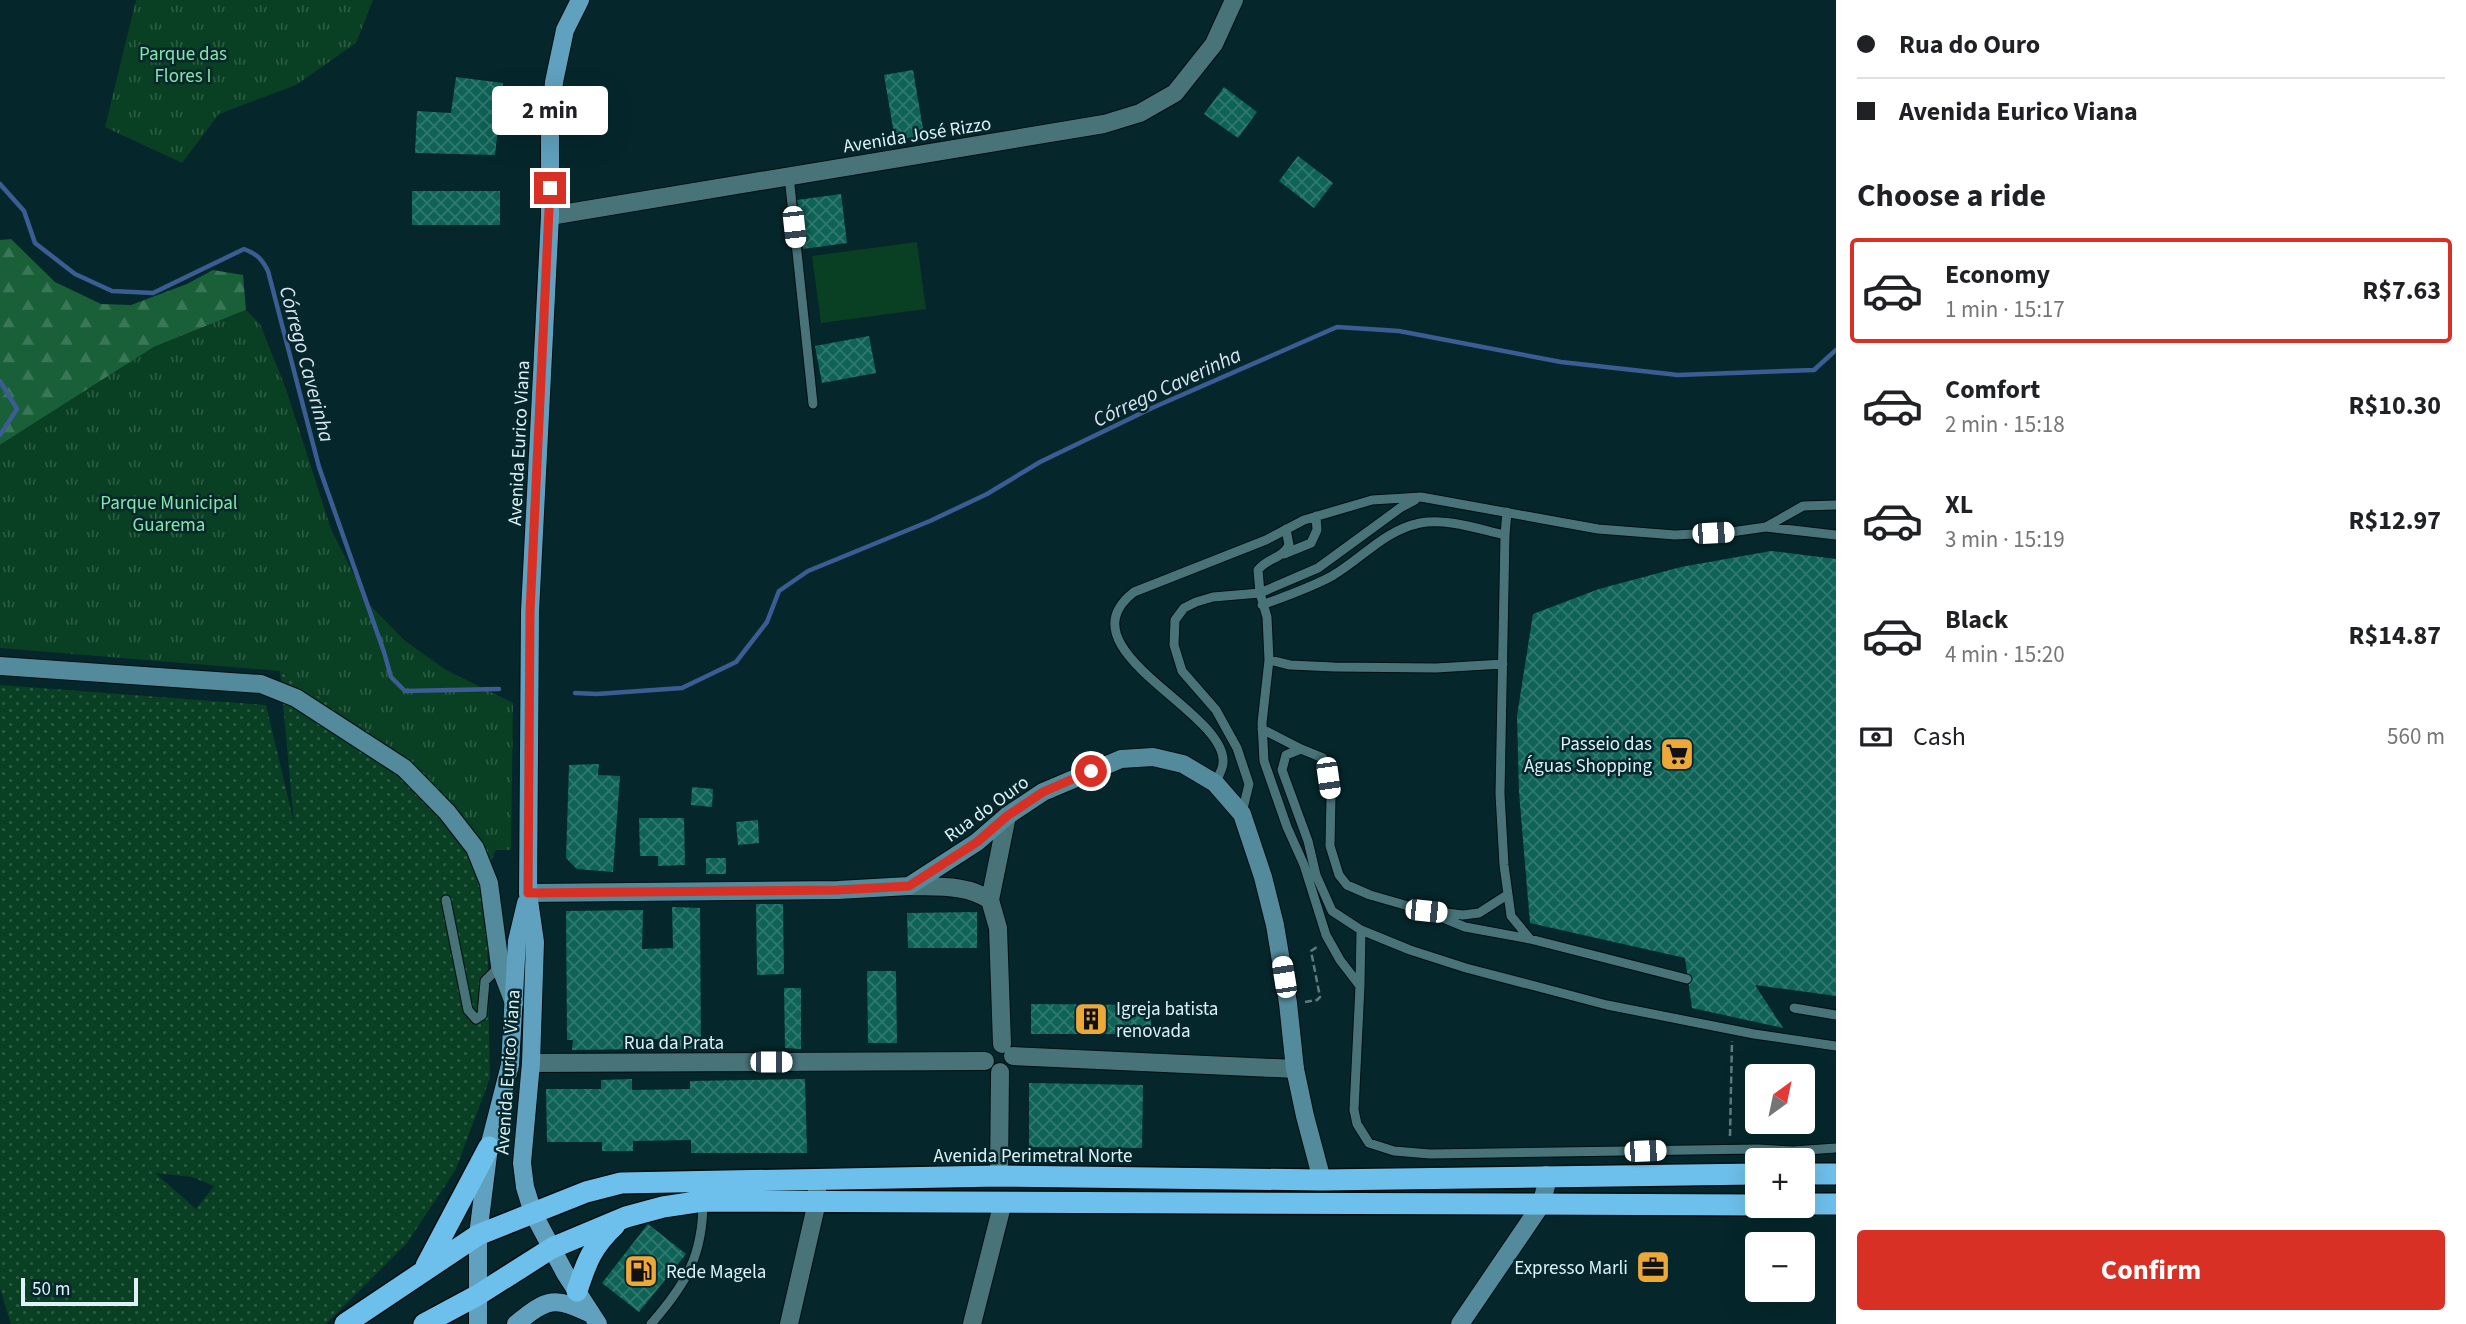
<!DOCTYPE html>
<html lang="en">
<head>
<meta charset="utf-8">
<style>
  body { margin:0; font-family:"Source Sans 3",sans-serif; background:#f6f6f6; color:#202124; height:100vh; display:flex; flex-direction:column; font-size:26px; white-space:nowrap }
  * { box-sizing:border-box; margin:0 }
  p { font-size:23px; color:#757577 }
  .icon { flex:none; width:38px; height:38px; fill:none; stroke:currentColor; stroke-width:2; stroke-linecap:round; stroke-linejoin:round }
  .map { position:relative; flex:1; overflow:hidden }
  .details { display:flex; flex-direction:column; background:#fff; width:630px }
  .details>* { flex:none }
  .top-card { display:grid; align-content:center; height:154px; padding:0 21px; background:#fff }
  .needle { width:46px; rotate:33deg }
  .fabs { position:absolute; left:1745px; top:1064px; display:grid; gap:14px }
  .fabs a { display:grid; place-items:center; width:70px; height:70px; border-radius:7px; background:#fff; box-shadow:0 7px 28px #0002; font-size:35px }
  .scale { position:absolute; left:21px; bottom:18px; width:117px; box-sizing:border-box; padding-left:7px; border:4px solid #dcf2f6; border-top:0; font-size:19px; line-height:24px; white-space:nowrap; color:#dcf2f6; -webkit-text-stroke:5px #05272b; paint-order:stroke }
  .end { position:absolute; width:32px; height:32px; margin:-16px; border:9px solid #d93025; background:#fff; box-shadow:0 0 0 4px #fff }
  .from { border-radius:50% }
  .bubble { position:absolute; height:49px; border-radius:7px; background:#fff; box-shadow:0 7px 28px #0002; font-size:23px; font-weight:700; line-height:49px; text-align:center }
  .car { position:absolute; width:21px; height:42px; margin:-21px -10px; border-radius:9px; box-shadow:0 0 5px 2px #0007; background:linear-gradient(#fff 24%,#345 0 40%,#fff 0 76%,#345 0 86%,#fff 0) }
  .top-card b { display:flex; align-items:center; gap:24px; height:66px; font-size:26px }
  .top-card b+b { border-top:2px solid #e0e0e0 }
  .top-card i { width:18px; height:18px; background:#202124 }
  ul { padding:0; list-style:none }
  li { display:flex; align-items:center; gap:21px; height:105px; margin:0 14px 10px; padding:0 7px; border:4px solid transparent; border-radius:7px }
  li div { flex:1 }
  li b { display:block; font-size:26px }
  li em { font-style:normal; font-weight:700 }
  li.active { border-color:#d93025 }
  li>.icon { width:63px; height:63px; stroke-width:1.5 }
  h2 { padding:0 21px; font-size:32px; line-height:84px }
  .pay { display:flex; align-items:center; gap:18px; height:77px; padding:0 21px; font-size:26px }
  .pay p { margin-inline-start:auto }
  .cta { display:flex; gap:14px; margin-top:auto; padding:14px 21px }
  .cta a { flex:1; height:80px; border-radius:7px; background:#d93025; color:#fff; font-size:28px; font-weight:700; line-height:80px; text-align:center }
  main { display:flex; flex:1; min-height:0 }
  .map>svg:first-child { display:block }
</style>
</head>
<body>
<main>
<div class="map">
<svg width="1836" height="1324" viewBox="0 0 1836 1324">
  <defs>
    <pattern id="grass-dots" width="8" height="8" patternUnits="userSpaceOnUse" patternTransform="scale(1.75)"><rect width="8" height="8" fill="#093f22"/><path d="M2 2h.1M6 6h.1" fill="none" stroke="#2c5b43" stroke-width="1.8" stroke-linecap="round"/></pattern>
    <pattern id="forest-firs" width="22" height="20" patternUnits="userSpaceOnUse" patternTransform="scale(1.75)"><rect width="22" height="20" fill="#196039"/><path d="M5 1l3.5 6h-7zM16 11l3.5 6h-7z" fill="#3a7756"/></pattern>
    <pattern id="park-tufts" width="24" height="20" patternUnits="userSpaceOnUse" patternTransform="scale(1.75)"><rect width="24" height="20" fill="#093f22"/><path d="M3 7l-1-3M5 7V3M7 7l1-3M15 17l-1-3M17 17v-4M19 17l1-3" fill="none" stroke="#2c5b43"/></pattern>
    <pattern id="building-cross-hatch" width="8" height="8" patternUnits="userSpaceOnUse" patternTransform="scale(1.75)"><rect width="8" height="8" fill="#0e6256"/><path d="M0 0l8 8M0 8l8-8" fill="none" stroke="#30796f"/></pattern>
  </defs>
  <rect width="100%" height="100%" fill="#05272b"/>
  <!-- grass -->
  <path fill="url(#grass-dots)" fill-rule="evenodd" d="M280,671l69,45 72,53 75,81 -10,22 4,206 -34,91 -49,74 -81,81h-315l-11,-35v-604l266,20 28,118zM155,1173l37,4 22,9 -18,23z"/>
  <!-- forest -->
  <path fill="url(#forest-firs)" d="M11,239l44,43 46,22 30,1 56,-21 26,-14 30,5 3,35 -92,37 -154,98v-205z"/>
  <!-- park -->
  <path fill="url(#park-tufts)" d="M136,0h237l-17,43 -60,42 -77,29 -37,49 -77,-36z
    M246,310l14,14 26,65 45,140 37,74 36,37 42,30 67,33 -2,147h-15l-75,-81 -72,-53 -69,-45 -280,-23v-203l154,-98z"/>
  <!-- garden -->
  <path fill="#093f22" d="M917,242l9,67 -105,14 -9,-67z"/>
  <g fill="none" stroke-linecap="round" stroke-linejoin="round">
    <!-- stream -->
    <path stroke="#3c5d93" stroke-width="4.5" d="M0,184l24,27 11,32 40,31 37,17 41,2 91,-44c13,5 18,10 24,22l51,196 65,185 7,25 14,14 94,-2
      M0,381l17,28 -17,26
      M575,693l22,1 85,-6 54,-26 31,-40 12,-31 29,-20 122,-50 57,-27 53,-32 112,-54 185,-81 62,4 162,31 117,13 136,-5 22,-20"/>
  </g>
  <!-- building -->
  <path fill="url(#building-cross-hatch)" d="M913,70l11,65 -29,5 -11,-65z
    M456,77l47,6 -8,72 -80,-2 2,-42 34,2z
    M1224,87l33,25 -19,26 -34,-24z
    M1298,156l35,27 -19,25 -35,-27z
    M412,191h88v34h-88z
    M841,194l6,49 -44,6 -6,-49z
    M869,336l7,37 -54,10 -7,-37z
    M1771,551l65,8v437l-81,-11 28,43 -91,-20 -7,-50 -155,-35 -11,-131 -2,-76 16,-102 66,-25 82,-22z
    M599,764l-1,11 22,1 -7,96 -36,-3 -11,-11 3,-93z
    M692,787l21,2 -1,18 -21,-2z
    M639,818h45l1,47 -27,1v-10h-18z
    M758,820l1,23 -21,2 -2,-23z
    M706,858h20v16h-20z
    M756,904h27l1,70 -27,1z
    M672,907l28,1 1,140 -27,1v-10h-30v10l-72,1 1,-10h-6l-1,-129 77,-1 -1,39 31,-1z
    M977,912v36h-69l-1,-35z
    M867,971h29l1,72h-29z
    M784,988h17v61l-16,-1z
    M1031,1004l120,1v29h-120z
    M632,1079v11l58,-1v-8l115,-2 2,74h-116v-13l-58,1v10h-31v-9h-55l-1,-53h55v-9z
    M1029,1083l114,2 -1,63 -113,-1z
    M648,1224l38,30 -47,58 -37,-29z"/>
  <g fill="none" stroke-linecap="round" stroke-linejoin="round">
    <!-- lane casing -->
    <g stroke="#000e11" stroke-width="11">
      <path id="lane" d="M789,176l24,228
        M1507,512l-2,23 -5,259 4,71 7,51 19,23
        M1766,527l37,-21 33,-1
        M1286,529l3,16c-7,14 -22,13 -31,25l2,23 7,24 2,43 -7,63 2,38 23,66 17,38 22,70 14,25 20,26 -6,124 3,14 12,19 25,8 36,3 328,-5 35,2 43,-3
        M1284,554l27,-11 6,-13 -1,-14
        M1262,605c24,-9 48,-17 70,-29 31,-18 51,-45 88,-53 27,-5 58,6 85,12
        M1269,660l21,5 44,2 102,1 67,-4
        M1262,729l39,20
        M1215,783c3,-6 8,-14 8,-20 5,-52 -164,-113 -89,-171l132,-52 38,-20 68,-20 49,-3 177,32 77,6 56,-3 35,-5 70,8
        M1242,813l7,-29 -12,-36 -21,-38 -34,-39 -8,-26 1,-25 9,-12 12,-6 17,-5 47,-4 58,-25 82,-60 15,-8
        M446,900l22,110 8,9 6,-4 3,-34 15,-15
        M1438,912l25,3 16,-2 28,-18
        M1687,979l-157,-40 -65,-12 -39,-16 -56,-16 -23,-10 -8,-10 -9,-29 1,-49 -8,-39 -22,-9 -15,6 -4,15 26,71 8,34 16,36 29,19 49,20 56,18 141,37 147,29 82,12
        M1360,986l1,-56
        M1794,1008l42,7
        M651,1324c35,-40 52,-68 52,-123"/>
    </g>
    <!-- street casing -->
    <g stroke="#000e11" stroke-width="20">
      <path id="street" d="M550,216l554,-92 36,-11 35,-20 39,-49 20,-44
        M909,886c29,1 57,-2 81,14l8,28 4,116
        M990,900l17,-84
        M1013,1056l282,13
        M531,1063l454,-2
        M999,1176l1,-104
        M789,1324l28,-122v-23
        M972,1324l31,-122"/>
    </g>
    <!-- secondary casing -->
    <g stroke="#000e11" stroke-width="20">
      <path id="secondary" d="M0,666l261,18 35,14 108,70 43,44 28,36 14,35 11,83 14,37
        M528,893l310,-3 71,-4 68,-44 30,-26 36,-24 78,-33 32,-2 30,7 32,19 27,31 21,63 12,48 13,78 7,66 10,47 17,64
        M1460,1324l81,-119 5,-19v-11"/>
    </g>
    <!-- primary casing -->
    <g stroke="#000e11" stroke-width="20">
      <path id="primary" d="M580,0l-15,30 -11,52 -4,52v82l-20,396 -2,281 7,49 -4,121 -9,100 3,24 8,26 32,60 33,51
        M478,1324v-89l11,-88 21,-82 7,-124 9,-38
        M516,1324c32,-26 38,-28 75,-10"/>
    </g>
    <!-- highway casing -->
    <g stroke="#000e11" stroke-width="24">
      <path id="highway" d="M1802,1174h34
        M1802,1204h34
        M426,1266l63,-119
        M577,1291c9,-28 15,-45 38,-66
        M345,1324l133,-89 108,-43 35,-9 378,-7 323,4 435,-6
        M424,1324l54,-29 74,-47 74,-31 37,-10 40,-6 1054,4"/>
    </g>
    <!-- path -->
    <path stroke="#5e7b7f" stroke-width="2.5" stroke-dasharray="7 3.5" stroke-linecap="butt" d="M1305,1002l12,-2 3,-3 -9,-46 6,-4
      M1730,1136l2,-95"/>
    <!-- lane -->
    <use href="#lane" stroke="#487379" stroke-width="9"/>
    <!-- street -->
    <use href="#street" stroke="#487379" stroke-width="18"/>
    <!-- secondary -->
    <use href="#secondary" stroke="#538a9c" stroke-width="18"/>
    <!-- primary -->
    <use href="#primary" stroke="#5fa1be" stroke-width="18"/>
    <!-- highway -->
    <use href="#highway" stroke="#6ec0ec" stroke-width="21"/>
  </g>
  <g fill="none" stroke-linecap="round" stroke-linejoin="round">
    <!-- route -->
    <path stroke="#d93025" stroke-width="9" d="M550,188l-20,424 -2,281 310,-3 71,-4 68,-44 30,-26 36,-24 48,-21"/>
  </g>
  <!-- icons -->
  <defs>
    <g id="supermarket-square" transform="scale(1.75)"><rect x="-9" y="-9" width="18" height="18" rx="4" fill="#eca93a" stroke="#05272b"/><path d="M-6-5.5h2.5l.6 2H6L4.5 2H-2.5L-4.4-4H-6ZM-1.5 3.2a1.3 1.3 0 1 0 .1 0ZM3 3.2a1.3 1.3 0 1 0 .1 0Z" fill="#111"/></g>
    <g id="building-square" transform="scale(1.75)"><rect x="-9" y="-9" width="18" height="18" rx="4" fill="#eca93a" stroke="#05272b"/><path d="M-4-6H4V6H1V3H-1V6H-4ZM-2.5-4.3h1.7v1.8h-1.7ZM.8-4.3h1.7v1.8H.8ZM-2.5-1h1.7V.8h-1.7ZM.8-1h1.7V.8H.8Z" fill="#111"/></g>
    <g id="office-square" transform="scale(1.75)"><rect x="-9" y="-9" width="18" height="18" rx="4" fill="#eca93a" stroke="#05272b"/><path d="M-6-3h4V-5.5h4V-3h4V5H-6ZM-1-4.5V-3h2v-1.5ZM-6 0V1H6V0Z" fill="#111"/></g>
    <g id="fuel-square" transform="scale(1.75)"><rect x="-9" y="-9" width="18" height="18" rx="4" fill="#eca93a" stroke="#05272b"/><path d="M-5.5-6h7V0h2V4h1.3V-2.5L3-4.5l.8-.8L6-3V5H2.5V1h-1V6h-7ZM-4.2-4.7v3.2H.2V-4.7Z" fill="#111"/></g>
  </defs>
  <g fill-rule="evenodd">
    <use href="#supermarket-square" x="1677" y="754"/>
    <use href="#building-square" x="1091" y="1019"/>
    <use href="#office-square" x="1653" y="1267"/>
    <use href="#fuel-square" x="641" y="1271"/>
  </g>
  <g text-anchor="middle" stroke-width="5" stroke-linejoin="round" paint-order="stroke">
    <!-- park labels -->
    <g font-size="19" fill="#86e5a8" stroke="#05272b">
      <text x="183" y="60">Parque das<tspan x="183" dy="22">Flores I</tspan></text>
      <text x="169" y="509">Parque Municipal<tspan x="169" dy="22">Guarema</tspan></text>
    </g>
    <!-- street labels -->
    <g font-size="19" fill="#dcf2f6" stroke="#05272b">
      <text transform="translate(917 134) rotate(-9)" y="7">Avenida José Rizzo</text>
      <text transform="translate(518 443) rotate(-87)" y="7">Avenida Eurico Viana</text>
      <text transform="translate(986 808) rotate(-36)" y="7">Rua do Ouro</text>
      <text x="674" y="1049">Rua da Prata</text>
      <text transform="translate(507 1072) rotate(-86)" y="7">Avenida Eurico Viana</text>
      <text x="1033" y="1162">Avenida Perimetral Norte</text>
    </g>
    <!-- poi labels -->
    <g font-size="19" fill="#dcf2f6" stroke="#05272b" text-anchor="end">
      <text x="1652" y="750">Passeio das<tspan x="1652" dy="22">Águas Shopping</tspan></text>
      <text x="1116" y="1015" text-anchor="start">Igreja batista<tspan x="1116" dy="22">renovada</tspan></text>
      <text x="1628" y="1274">Expresso Marli</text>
      <text x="666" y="1278" text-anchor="start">Rede Magela</text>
    </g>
    <!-- water labels -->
    <g font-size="21" font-style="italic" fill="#dae4f4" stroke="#05272b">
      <text transform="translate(307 364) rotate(75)" y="7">Córrego Caverinha</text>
      <text transform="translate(1167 387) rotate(-25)" y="7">Córrego Caverinha</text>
    </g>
  </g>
</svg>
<div class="fabs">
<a><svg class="needle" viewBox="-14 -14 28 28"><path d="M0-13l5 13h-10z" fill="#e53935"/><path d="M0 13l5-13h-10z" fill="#757577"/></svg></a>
<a>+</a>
<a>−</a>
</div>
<div class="scale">50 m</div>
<i class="end from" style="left:1091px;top:771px"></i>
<i class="end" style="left:550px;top:188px"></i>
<div class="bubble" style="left:492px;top:86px;width:116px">2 min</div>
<i class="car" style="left:794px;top:227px;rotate:174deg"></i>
<i class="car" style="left:1713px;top:533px;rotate:87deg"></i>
<i class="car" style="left:1328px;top:778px;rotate:172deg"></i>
<i class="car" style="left:1426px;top:911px;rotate:96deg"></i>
<i class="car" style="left:1284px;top:977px;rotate:351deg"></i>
<i class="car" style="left:771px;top:1062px;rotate:90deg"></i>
<i class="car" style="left:1645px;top:1151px;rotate:88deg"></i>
</div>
<section class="details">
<div class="top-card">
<b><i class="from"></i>Rua do Ouro</b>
<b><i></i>Avenida Eurico Viana</b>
</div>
<h2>Choose a ride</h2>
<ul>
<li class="active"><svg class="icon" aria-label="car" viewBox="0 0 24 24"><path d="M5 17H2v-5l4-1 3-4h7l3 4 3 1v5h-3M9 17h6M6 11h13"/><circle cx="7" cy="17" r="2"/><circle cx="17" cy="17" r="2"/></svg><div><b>Economy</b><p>1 min · 15:17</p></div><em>R$7.63</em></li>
<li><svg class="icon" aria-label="car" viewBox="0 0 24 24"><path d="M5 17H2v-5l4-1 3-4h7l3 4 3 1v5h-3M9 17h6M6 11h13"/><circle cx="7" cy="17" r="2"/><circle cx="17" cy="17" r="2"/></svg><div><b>Comfort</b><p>2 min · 15:18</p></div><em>R$10.30</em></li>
<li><svg class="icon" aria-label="car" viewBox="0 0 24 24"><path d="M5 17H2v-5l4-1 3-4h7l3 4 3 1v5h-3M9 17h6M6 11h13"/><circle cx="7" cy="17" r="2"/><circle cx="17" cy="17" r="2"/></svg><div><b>XL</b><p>3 min · 15:19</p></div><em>R$12.97</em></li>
<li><svg class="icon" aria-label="car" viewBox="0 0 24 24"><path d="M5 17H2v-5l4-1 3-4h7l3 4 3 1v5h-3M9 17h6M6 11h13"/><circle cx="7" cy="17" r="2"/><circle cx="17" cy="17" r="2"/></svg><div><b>Black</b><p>4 min · 15:20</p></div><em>R$14.87</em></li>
</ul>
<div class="pay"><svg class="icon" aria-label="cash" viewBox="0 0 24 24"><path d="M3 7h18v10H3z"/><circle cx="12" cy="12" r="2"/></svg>Cash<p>560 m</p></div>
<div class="cta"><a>Confirm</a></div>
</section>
</main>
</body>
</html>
